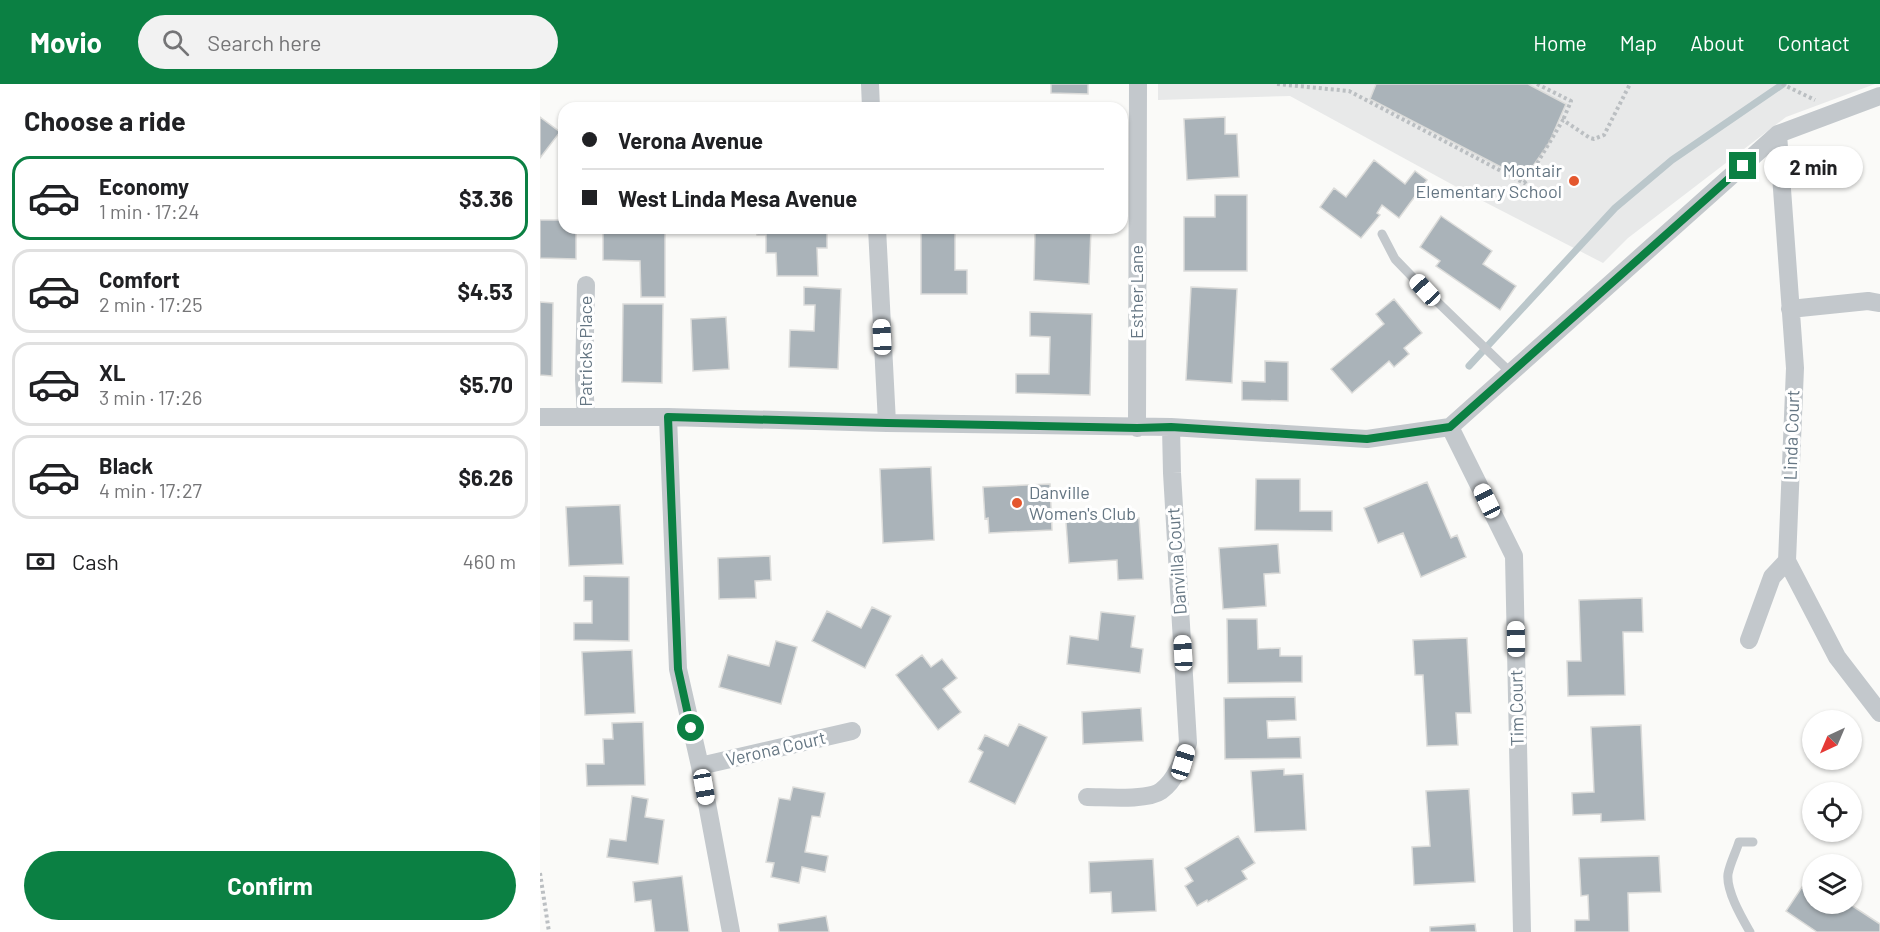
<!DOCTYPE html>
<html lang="en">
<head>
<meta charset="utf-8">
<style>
  body { margin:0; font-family:Barlow,sans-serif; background:#f2f2f2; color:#202124; height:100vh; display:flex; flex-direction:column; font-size:22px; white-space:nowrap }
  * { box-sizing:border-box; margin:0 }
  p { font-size:20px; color:#757577 }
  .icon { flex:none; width:33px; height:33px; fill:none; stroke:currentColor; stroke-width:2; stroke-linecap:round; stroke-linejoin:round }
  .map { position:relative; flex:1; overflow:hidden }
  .side { display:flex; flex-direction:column; background:#fff; width:540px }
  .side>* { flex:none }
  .top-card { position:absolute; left:18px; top:18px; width:570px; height:132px; border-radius:18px; box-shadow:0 2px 4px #0004; display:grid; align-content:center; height:132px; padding:0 24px; background:#fff }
  .needle { width:39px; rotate:224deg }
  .buttons { position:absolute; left:1262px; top:626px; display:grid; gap:12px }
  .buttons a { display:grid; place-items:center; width:60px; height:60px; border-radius:50%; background:#fff; box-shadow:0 2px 4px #0004; font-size:30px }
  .end { position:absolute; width:27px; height:27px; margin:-14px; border:8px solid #0b8043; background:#fff; box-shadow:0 0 0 3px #fff }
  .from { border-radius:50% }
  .bubble { position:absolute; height:42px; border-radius:21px; background:#fff; box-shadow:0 2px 4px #0004; font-size:20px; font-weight:700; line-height:42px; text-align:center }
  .car { position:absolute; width:18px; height:36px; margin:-18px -9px; border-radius:8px; box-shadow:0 0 4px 2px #0007; background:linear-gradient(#fff 24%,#345 0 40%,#fff 0 76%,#345 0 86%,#fff 0) }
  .top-card b { display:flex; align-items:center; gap:21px; height:57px; font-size:22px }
  .top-card b+b { border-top:2px solid #e0e0e0 }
  .top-card i { width:15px; height:15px; background:#202124 }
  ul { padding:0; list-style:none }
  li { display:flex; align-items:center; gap:18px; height:84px; margin:0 12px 9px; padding:0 12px; border:3px solid #e0e0e0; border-radius:18px }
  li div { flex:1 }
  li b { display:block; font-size:22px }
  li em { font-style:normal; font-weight:700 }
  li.active { border-color:#0b8043 }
  li>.icon { width:54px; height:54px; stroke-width:1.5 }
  h2 { padding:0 24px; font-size:27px; line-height:72px }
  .pay { display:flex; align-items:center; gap:15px; height:66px; padding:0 24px; font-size:22px }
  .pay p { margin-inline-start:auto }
  .action { display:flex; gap:12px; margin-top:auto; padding:12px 24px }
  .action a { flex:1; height:69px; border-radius:36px; background:#0b8043; color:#fff; font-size:24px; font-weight:700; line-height:69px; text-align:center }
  header { display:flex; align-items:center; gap:36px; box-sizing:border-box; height:84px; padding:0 30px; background:#0b8043; color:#fff }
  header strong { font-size:28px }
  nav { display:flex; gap:33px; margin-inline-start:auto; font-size:21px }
  .search { width:420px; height:54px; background:#f2f2f2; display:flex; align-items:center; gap:15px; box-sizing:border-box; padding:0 21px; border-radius:33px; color:#757577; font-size:22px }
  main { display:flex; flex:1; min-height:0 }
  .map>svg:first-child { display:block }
</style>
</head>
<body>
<header>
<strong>Movio</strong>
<div class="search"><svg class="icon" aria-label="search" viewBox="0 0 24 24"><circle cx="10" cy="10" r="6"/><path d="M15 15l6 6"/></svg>Search here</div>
<nav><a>Home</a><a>Map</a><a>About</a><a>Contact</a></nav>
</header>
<main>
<section class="side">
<h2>Choose a ride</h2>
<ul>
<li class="active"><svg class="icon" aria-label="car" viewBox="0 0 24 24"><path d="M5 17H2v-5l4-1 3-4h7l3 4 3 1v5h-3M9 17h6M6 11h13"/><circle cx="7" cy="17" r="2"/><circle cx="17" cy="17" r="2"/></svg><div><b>Economy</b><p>1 min · 17:24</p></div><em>$3.36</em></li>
<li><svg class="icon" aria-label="car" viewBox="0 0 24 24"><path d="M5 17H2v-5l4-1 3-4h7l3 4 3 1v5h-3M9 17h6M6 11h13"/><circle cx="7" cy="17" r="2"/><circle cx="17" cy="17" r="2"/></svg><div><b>Comfort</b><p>2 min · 17:25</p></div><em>$4.53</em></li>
<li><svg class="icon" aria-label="car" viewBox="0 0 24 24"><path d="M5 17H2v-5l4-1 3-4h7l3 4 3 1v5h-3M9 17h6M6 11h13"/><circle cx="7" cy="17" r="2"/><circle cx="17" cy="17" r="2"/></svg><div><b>XL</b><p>3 min · 17:26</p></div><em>$5.70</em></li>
<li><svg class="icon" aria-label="car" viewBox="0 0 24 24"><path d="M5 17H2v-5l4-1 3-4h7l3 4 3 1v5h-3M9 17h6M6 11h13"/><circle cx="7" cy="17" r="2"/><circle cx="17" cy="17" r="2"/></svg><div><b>Black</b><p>4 min · 17:27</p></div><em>$6.26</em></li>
</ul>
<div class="pay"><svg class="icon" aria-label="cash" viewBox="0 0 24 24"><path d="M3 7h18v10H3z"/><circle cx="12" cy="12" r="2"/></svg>Cash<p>460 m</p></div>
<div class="action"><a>Confirm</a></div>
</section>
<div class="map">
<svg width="1340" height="848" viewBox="0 0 1340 848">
  <rect width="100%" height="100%" fill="#fafaf8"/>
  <!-- built -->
  <path fill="#e8e9e9" d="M618,0h717l-89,33 -158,121 -25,25 -128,-66 -185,-101 -132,4z"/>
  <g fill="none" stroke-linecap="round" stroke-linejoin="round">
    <!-- stream -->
    <path stroke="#bbc7cb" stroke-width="7" d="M929,282l146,-158 57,-48 111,-76"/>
  </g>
  <!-- building -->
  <path fill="#aab3b9" stroke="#dcdcda" stroke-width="1.5" d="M511,0h37v10l-37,-1z
    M836,0h152l38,20 -17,39 -25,36 -154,-80z
    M0,33l20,15 -20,26z
    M685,33v17h12l2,43 -52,3 -3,-61z
    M834,76l31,24 10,-13 12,9 -28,38 -17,-13 -5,8 3,2 -19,23 -41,-31 14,-19 12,9z
    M675,111h32v76h-63v-54h31z
    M901,132l51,35 -9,13 33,22 -16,24 -64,-44 4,-5 -20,-14z
    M0,136h24v8h12v31l-36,-1z
    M63,144h62v69h-24l-1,-36 -37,-1z
    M216,144h71v20h-10l1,28h-41l-1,-23h-10v-18h-9z
    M381,144h34v42h12v24h-46z
    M486,144h65l-2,56 -55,-4 1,-51z
    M264,203l37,2 -3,80 -49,-2 1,-37 24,1 1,-26h-11z
    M651,203l46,2 -5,94 -46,-3z
    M854,215l28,34 -18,15 5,6 -15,13 -5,-6 -37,32 -21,-24 53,-45 -8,-10z
    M0,218l13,1 -1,73 -12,-1z
    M83,220h40l-1,79 -40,-1z
    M490,228l62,2 -2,81 -74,-2v-19h33l1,-37 -20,-1z
    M186,233l3,52 -36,2 -2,-52z
    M725,277l23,1v39l-46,-1v-19l23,1z
    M391,383l3,73 -51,3 -3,-74z
    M716,395h44v32h32v20l-77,-1z
    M887,398l24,56 6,-3 9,22 -45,20 -18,-44 -25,10 -14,-35z
    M510,400l2,46 -63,3 -1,-15 -3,1 -2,-32z
    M80,421l3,59 -54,2 -3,-59z
    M599,434l4,61 -25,1 -1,-20 -48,3 -3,-41z
    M738,460l2,29 -16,1 2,32 -43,3 -4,-61z
    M230,472l1,24 -16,1 1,17 -37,1 -1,-41z
    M44,492l45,1v64l-55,-1v-17h18v-22h-8z
    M1102,514l1,34h-20l2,63 -57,1 -1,-35h14l-2,-61z
    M332,523l19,9 -26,52 -53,-27 15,-30 34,17z
    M561,528l34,4 -4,31 12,2 -3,24 -73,-9 3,-28 28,4z
    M687,535h30l1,30 22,-1v8h22v26l-74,1z
    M927,554l4,75h-15l2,32 -31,1 -4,-71h-8l-2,-35z
    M236,557l21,6 -16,57 -62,-17 9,-32 41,11z
    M92,566l3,63 -50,2 -3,-63z
    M382,571l9,12 11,-8 15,19 -14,11 18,23 -23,18 -42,-55z
    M755,613l1,23 -29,1 1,17 32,-1 1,21 -76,1 -1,-61z
    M601,624l2,33 -60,3 -1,-32z
    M103,638l2,63 -58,1 -1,-22h18l-1,-25h10l-1,-16z
    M479,640l28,13 -32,67 -46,-22 14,-30 -5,-3 7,-14 23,11z
    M1101,641l4,95 -44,2v-8l-28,1 -1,-22 22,-1 -3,-65z
    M744,685v6l19,-1 3,56 -51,2 -4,-61z
    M253,703l32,6 -5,24 -8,-1 -7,36 23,4 -3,16 -23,-5 -3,16 -28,-6 3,-14 -8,-1 13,-64 11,2z
    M929,705l6,93 -61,3 -2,-38 18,-1 -4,-55z
    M92,712l16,3 -3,18 19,3 -6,44 -51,-7 3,-18 16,2z
    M698,752l17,27 -13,8 5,8 -39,23 -1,-2 -10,6 -12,-20 8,-5 -8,-13z
    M1119,772l2,36 -33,1 1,39h-54v-12h14l-1,-25 -7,1 -2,-38z
    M613,775l3,52 -44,2 -1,-21 -21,1 -1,-31z
    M142,792l7,56h-34l-4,-32 -16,2 -2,-20z
    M1262,803l10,7v9h36l32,21v8h-63l-31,-21z
    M286,832l3,16h-50l-1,-8z
    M935,840l1,8h-46v-5z"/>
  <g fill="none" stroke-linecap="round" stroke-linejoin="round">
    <!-- path -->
    <path stroke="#bbbfc2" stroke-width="4" stroke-dasharray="3 3" stroke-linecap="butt" d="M737,0l72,7 175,92 3,-3 36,-60 27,18 4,1 10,-4 26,-51
      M997,0l34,17 -8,19
      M1242,0l33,16
      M0,789l9,59"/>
    <!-- service -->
    <path stroke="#c3c8cc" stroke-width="9" d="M842,150l13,25 30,31 86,83
      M1210,848c-8,-14 -24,-41 -22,-58 2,-11 8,-22 11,-32h14"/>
    <!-- minor -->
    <path stroke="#c3c8cc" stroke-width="18" d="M330,0l1,24
      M1238,50l17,234 -8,193 50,96 43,56
      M337,144l10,195
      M46,201l-2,94 2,38
      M1250,225l78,-8 12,2
      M0,333h128l219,6 284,4 196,12 83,-12 328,-293 102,-38
      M128,333l10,252 22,97 31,166
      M910,343l64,129 8,376
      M597,344l1,-344
      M1209,556l23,-63 15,-16
      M160,682l152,-35
      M547,713c18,0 60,4 74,-6 15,-11 22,-31 27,-48l-16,-270 -1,-46"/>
  </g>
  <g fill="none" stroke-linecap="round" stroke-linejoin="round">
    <!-- route -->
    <path stroke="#0b8043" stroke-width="8" d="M151,644l-13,-59 -10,-252 219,6 250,5 34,-1 196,12 83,-12 293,-261"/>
  </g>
  <!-- markers -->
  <g fill="#e4572e" stroke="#fff" stroke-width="2">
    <circle cx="1034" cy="97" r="6"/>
    <circle cx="477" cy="419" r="6"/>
  </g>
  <g text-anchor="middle" stroke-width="6" stroke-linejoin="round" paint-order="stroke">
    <!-- poi labels -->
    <g font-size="18" fill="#657683" stroke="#fff" text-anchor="end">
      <text x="1022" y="93">Montair<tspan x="1022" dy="21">Elementary School</tspan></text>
      <text x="489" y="415" text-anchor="start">Danville<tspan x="489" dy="21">Women's Club</tspan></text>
    </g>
    <!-- street labels -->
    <g font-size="18" fill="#657683" stroke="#fff">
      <text transform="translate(597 208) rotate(-90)" y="6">Esther Lane</text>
      <text transform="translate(46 267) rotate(-90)" y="6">Patricks Place</text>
      <text transform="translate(1252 351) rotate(-88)" y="6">Linda Court</text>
      <text transform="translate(637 477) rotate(-94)" y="6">Danvilla Court</text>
      <text transform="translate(977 624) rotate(-91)" y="6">Tim Court</text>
      <text transform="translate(236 665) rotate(-13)" y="6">Verona Court</text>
    </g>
  </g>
</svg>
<div class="buttons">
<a><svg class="needle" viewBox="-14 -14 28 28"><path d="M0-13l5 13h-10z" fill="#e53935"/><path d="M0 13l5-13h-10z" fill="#757577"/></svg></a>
<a><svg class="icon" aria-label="locate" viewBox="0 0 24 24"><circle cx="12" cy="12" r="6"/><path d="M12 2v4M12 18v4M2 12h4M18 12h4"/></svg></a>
<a><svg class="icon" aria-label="layers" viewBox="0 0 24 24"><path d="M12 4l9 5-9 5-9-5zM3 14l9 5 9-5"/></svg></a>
</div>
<i class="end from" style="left:151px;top:644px"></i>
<i class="end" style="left:1203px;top:82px"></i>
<div class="bubble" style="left:1224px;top:62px;width:99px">2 min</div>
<i class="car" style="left:885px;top:206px;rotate:317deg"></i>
<i class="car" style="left:342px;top:253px;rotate:357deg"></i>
<i class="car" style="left:947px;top:417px;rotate:334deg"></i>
<i class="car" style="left:976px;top:555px;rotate:359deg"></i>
<i class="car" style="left:643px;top:569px;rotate:357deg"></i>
<i class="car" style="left:643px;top:678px;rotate:17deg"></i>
<i class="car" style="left:164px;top:703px;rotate:170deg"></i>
<div class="top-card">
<b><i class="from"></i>Verona Avenue</b>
<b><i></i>West Linda Mesa Avenue</b>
</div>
</div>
</main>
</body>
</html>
